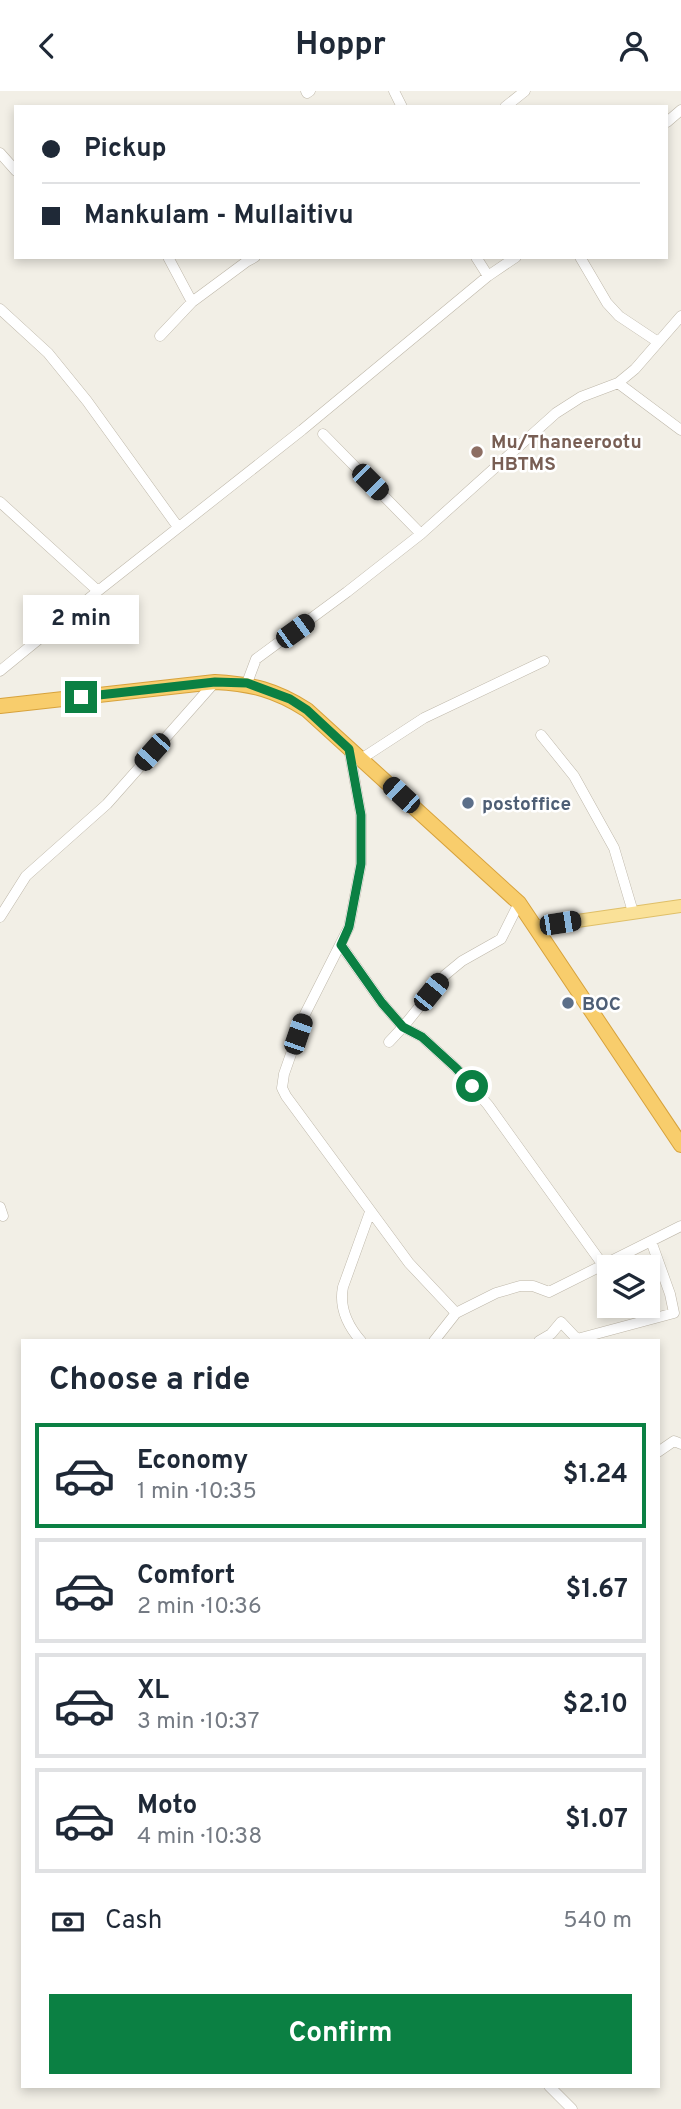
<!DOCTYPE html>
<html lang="en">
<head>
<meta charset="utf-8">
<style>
  body { margin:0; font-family:Overpass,sans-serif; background:#f6f6f7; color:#1f2937; height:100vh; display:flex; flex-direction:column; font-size:26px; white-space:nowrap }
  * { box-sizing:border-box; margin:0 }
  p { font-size:23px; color:#747a83 }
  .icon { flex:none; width:38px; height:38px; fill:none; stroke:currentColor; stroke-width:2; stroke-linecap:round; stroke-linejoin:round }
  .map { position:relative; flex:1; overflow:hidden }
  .drawer { position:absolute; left:21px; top:1248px; width:639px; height:749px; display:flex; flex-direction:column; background:#fff; border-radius:0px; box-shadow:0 4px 10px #0003 }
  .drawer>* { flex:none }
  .banner { position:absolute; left:14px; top:14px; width:654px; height:154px; border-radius:0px; box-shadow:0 4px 10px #0003; display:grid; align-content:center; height:154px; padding:0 28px; background:#fff }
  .buttons { position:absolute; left:597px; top:1164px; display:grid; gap:14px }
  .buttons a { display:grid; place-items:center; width:63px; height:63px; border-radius:0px; background:#fff; box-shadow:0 4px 10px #0003; font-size:35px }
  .end { position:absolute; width:32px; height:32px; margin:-16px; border:9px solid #0b8043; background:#fff; box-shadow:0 0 0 4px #fff }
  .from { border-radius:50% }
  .bubble { position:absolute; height:49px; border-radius:0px; background:#fff; box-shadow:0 4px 10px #0003; font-size:23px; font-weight:700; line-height:49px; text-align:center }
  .car { position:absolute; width:21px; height:42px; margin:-21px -10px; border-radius:9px; box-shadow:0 0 5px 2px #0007; background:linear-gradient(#222 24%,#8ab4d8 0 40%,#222 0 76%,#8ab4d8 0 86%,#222 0) }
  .banner b { display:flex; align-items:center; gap:24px; height:66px; font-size:26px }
  .banner b+b { border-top:2px solid #e0e1e3 }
  .banner i { width:18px; height:18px; background:#1f2937 }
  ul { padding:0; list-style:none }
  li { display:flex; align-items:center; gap:21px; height:105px; margin:0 14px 10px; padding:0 14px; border:4px solid #e0e1e3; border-radius:0px }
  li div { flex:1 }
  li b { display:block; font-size:26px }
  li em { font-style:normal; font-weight:700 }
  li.current { border-color:#0b8043 }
  li>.icon { width:63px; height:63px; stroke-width:1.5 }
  h2 { padding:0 28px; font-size:32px; line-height:84px }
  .pay { display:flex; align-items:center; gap:18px; height:77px; padding:0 28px; font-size:26px }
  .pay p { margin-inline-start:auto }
  .primary-button { display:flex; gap:14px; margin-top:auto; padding:14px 28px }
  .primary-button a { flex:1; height:80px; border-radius:0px; background:#0b8043; color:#fff; font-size:28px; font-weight:700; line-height:80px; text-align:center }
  header { display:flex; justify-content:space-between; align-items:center; height:91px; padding:0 28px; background:#fff; font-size:32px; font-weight:700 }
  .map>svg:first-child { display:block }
</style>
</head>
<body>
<header><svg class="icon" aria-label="back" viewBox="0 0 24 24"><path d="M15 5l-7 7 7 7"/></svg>Hoppr<svg class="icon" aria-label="person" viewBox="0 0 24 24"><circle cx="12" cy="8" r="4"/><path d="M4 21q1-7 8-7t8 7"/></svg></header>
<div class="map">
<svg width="681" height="2018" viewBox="0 0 681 2018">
  <rect width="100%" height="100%" fill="#f2efe6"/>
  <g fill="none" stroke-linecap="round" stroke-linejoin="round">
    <!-- minor casing -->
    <g stroke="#beb7a9" stroke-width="11">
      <path id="minor" d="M306,0l1,2 3,-2
        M394,0l8,16
        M505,16l20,-16
        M667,31l14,-12
        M0,62l16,18
        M168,166l24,45
        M476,166l12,19
        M580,166l27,46 12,13 39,26
        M0,218l48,44 39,48 91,126
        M160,245l32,-34 54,-40 9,-5
        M618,292l63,47
        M323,343l98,100
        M0,411l98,89
        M0,580l98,-80 204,-161 186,-154 28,-19
        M247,592l9,-24 91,-67 74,-58 135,-121 25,-16 37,-14 17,-14 46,-53
        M541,644l33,41 40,72 19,64
        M349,658l12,66v49l-12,63 -44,87 -21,60 -2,14 4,8 123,167 47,50
        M361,668l63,-41 120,-57
        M0,826l26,-41 81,-72 108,-122
        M341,854l41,58 21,24 19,10 34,31 32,37 115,160
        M389,951l14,-15 42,-52 17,-14 39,-22 18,-36
        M0,1116l3,9
        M361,1250c-14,-16 -22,-34 -18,-54l27,-75
        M434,1250l22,-28 40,-20 24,-7h13l16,6 132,-66
        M539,1250l12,-7 10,-12 16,17 97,-26 -4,-19 -19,-53
        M658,1361l16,-11 7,3
        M549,1995l23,23"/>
    </g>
    <!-- major casing -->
    <g stroke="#dfbf68" stroke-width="14">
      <path id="major" d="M536,836l145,-21"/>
    </g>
    <!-- highway casing -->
    <g stroke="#d7a23c" stroke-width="16">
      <path id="highway" d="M0,615l215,-24c37,2 61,8 92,28l212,193 162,242"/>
    </g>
    <!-- minor -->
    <use href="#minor" stroke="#fff" stroke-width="10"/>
    <!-- major -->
    <use href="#major" stroke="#fae198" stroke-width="12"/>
    <!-- highway -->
    <use href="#highway" stroke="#f8cd6c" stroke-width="14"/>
  </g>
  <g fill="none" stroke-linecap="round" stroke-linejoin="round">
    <!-- route -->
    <path stroke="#0b8043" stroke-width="9" d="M81,606l134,-15 32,1 43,16 17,11 42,39 12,66v49l-12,63 -8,18 41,58 21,24 19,10 34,31 16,18"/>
  </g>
  <!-- markers -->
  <circle fill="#8d6e63" stroke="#fff" stroke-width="2.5" cx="477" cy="361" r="7"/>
  <g fill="#5c6f8a" stroke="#fff" stroke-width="2.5">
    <circle cx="468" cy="712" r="7"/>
    <circle cx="568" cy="912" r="7"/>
  </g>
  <g text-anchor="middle" stroke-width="5" stroke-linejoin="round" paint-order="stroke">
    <!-- education labels -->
    <g font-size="19" font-weight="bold" fill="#785e54" stroke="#fff" text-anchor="start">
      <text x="491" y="357">Mu/Thaneerootu<tspan x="491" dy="22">HBTMS</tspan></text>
    </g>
    <!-- service labels -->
    <g font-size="19" font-weight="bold" fill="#4e5e75" stroke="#fff" text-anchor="start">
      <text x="482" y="719">postoffice</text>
      <text x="582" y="919">BOC</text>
    </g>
  </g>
</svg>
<div class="buttons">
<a><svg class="icon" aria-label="layers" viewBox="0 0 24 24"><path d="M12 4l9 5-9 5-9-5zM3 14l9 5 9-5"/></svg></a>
</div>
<i class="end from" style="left:472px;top:995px"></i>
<i class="end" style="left:81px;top:606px"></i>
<div class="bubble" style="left:23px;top:504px;width:116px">2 min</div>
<i class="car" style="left:370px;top:391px;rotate:135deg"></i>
<i class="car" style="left:295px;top:540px;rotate:54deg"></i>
<i class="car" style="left:152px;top:661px;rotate:222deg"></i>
<i class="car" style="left:401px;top:704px;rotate:313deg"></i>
<i class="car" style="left:560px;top:832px;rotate:81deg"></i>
<i class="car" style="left:431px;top:901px;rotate:39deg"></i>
<i class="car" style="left:298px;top:943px;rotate:19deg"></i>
<div class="banner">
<b><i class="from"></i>Pickup</b>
<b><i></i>Mankulam - Mullaitivu</b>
</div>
<section class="drawer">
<h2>Choose a ride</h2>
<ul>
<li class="current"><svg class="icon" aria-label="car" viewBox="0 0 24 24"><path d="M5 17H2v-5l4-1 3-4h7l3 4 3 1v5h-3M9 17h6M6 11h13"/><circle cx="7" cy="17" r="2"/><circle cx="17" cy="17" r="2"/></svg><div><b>Economy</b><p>1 min · 10:35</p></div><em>$1.24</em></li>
<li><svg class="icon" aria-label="car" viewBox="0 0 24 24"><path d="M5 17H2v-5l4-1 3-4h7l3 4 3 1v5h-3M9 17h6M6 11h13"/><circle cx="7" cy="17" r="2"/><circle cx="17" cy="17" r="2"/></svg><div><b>Comfort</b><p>2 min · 10:36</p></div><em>$1.67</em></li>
<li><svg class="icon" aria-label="car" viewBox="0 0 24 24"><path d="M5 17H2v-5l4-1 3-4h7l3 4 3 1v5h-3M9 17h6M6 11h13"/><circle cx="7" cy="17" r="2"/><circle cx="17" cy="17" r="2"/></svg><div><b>XL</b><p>3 min · 10:37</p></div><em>$2.10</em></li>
<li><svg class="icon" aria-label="car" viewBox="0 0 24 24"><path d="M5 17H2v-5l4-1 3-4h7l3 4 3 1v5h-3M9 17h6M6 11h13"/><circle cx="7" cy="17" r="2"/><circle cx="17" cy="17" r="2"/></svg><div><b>Moto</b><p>4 min · 10:38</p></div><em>$1.07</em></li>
</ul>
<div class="pay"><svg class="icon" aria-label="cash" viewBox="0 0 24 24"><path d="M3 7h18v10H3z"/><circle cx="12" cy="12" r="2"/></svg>Cash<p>540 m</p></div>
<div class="primary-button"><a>Confirm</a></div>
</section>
</div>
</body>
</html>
